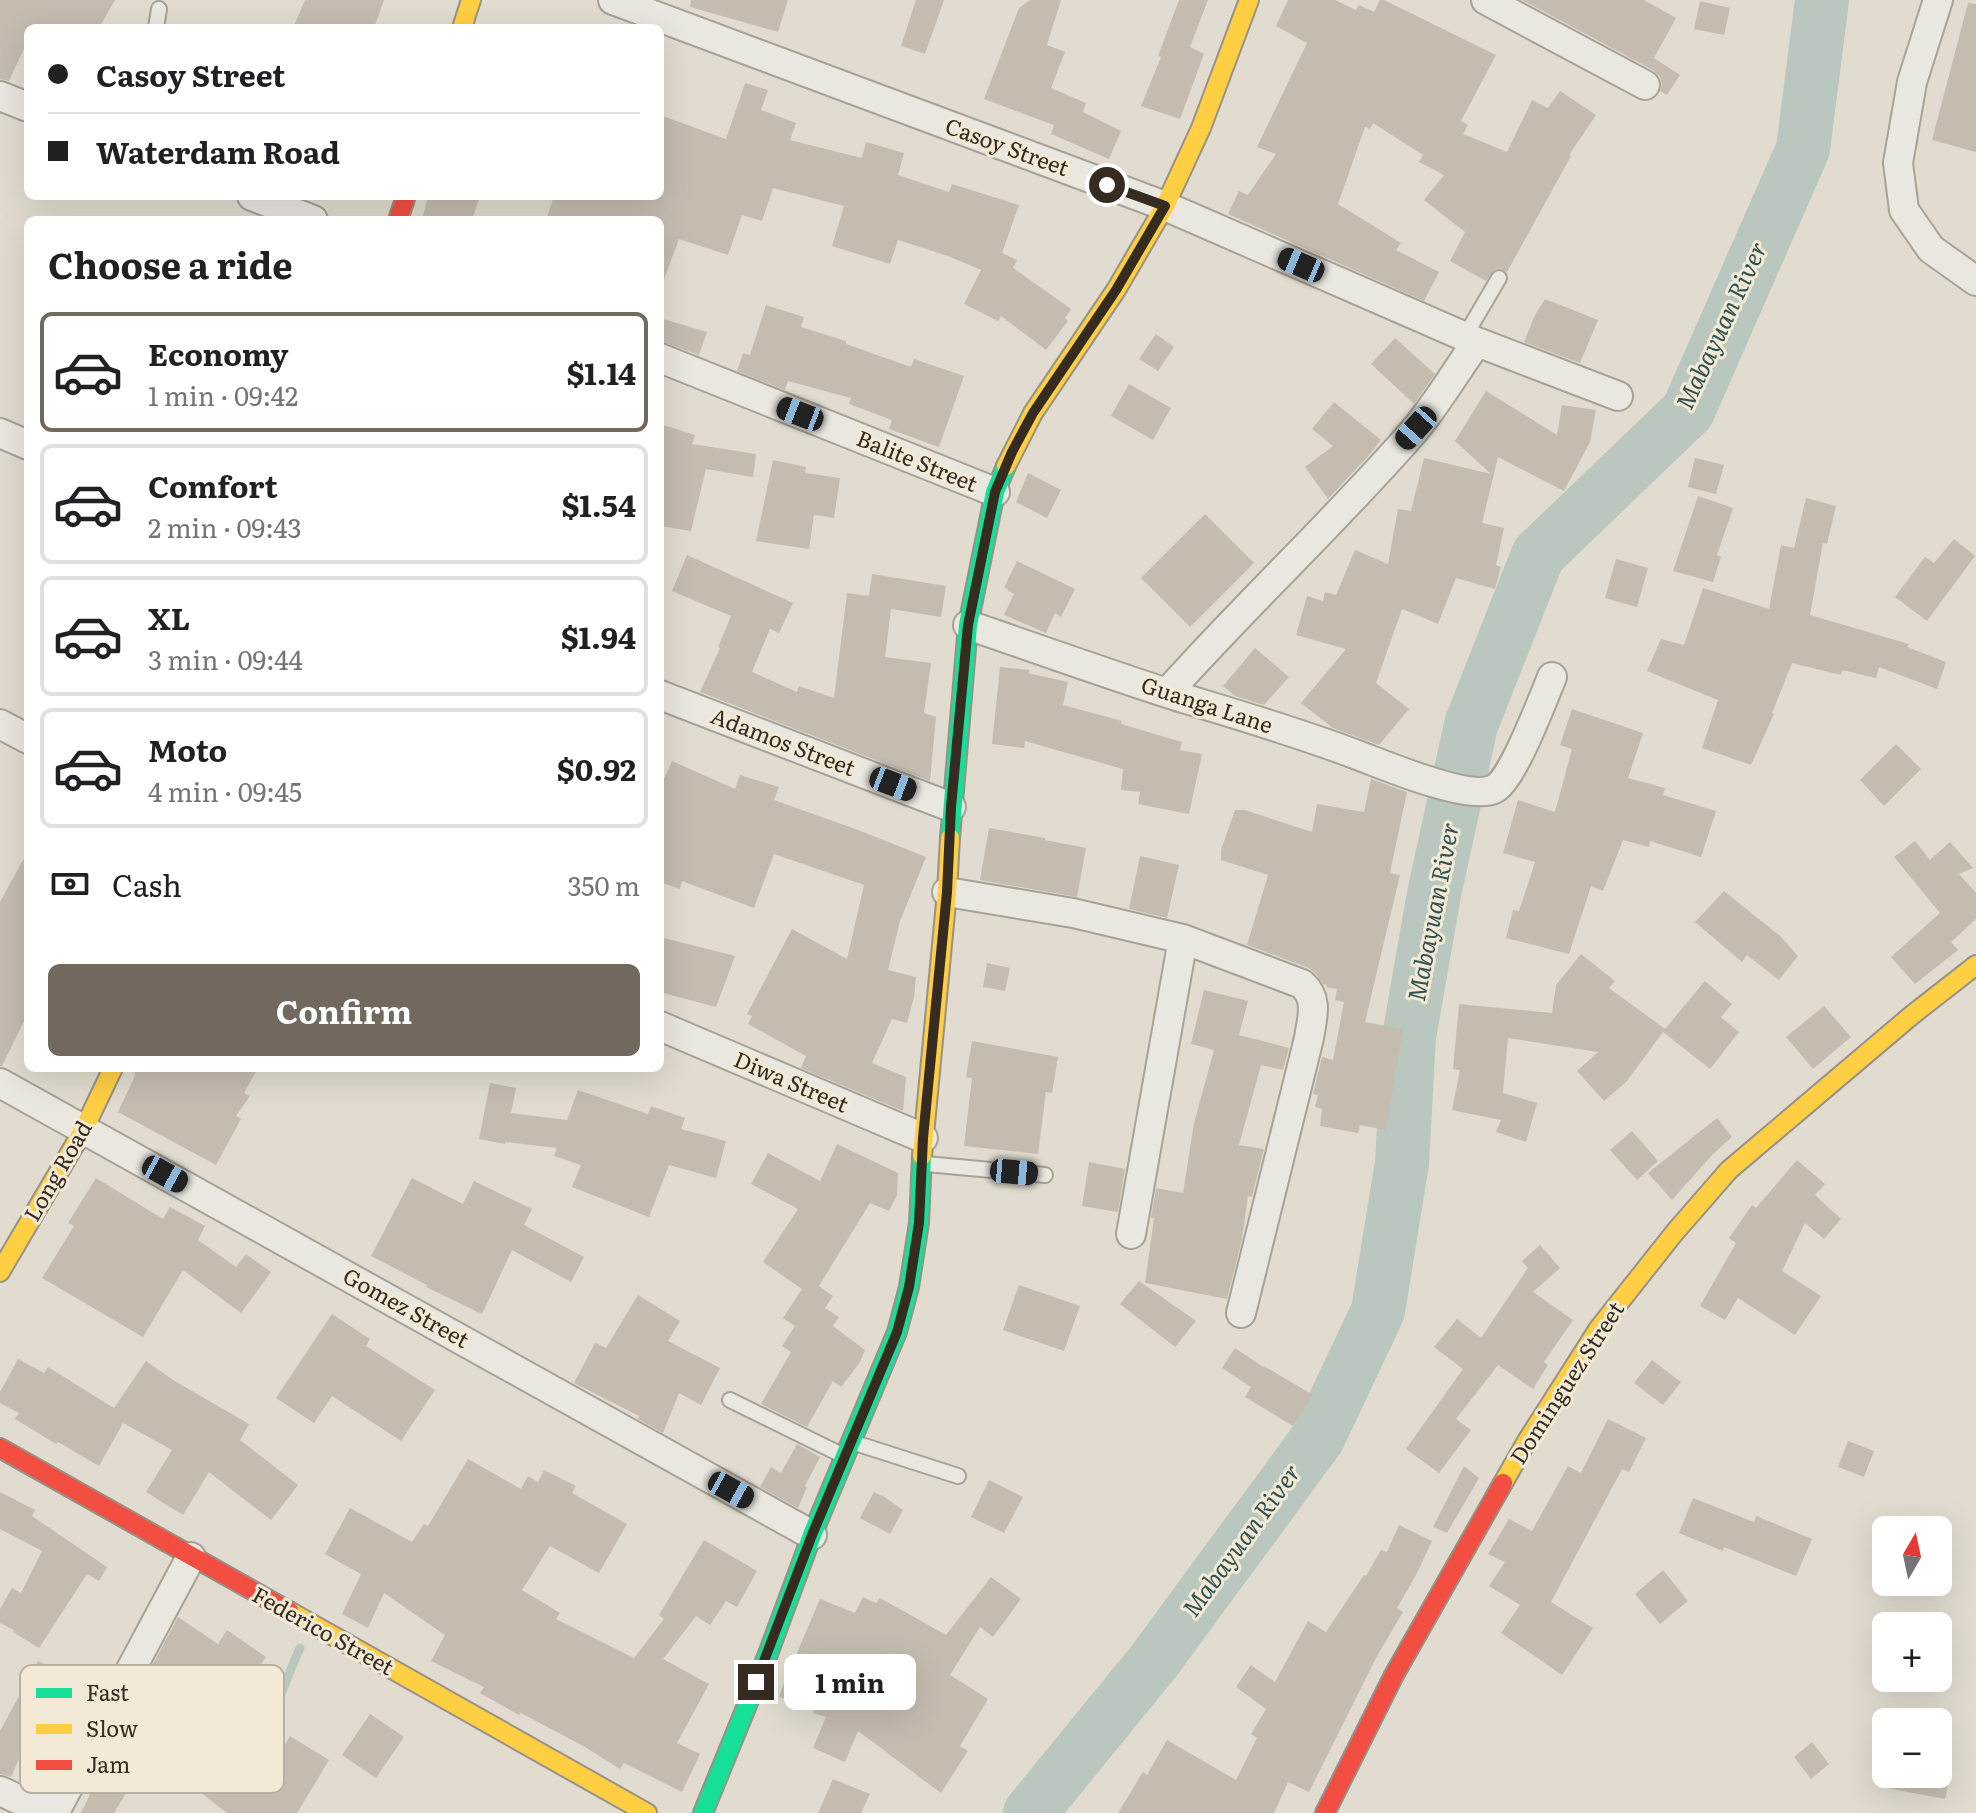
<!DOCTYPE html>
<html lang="en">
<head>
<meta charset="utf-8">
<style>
  body { margin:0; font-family:Literata,serif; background:#f2f2f2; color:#202124; height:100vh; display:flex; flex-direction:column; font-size:30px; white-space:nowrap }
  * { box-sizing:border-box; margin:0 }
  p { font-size:26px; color:#757577 }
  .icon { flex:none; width:44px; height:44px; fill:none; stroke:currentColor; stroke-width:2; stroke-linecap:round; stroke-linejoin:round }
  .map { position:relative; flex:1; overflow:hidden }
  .panel { position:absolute; left:24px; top:216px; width:640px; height:856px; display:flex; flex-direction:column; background:#fff; border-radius:12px; box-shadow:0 8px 32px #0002 }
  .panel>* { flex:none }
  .guide { position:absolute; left:24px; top:24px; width:640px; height:176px; border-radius:12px; box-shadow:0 8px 32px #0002; display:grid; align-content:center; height:176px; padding:0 24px; background:#fff }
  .needle { width:52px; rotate:9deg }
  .fabs { position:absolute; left:1872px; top:1516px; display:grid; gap:16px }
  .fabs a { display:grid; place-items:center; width:80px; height:80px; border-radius:12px; background:#fff; box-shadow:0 8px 32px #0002; font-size:40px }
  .end { position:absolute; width:36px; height:36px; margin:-18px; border:10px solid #352b21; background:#fff; box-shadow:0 0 0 4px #fff }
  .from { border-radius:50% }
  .bubble { position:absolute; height:56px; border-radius:12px; background:#fff; box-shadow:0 8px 32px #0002; font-size:26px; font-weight:700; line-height:56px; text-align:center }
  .car { position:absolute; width:24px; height:48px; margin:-24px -12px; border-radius:10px; box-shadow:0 0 6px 2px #0007; background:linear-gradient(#222 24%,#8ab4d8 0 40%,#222 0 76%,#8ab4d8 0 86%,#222 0) }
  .guide b { display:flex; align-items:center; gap:28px; height:76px; font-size:30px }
  .guide b+b { border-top:2px solid #e0e0e0 }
  .guide i { width:20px; height:20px; background:#202124 }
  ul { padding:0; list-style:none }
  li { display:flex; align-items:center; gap:24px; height:120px; margin:0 16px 12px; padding:0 8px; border:4px solid #e0e0e0; border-radius:12px }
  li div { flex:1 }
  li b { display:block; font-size:30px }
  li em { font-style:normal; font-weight:700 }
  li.current { border-color:#71695e }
  li>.icon { width:72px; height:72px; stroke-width:1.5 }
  h2 { padding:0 24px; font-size:36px; line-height:96px }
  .pay { display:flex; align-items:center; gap:20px; height:88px; padding:0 24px; font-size:30px }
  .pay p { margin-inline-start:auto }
  .action { display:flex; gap:16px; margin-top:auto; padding:16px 24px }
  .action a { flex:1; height:92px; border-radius:12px; background:#71695e; color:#fff; font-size:32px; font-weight:700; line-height:92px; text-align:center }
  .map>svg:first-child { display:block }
</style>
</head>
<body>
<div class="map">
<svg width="1976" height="1813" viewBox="0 0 1976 1813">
  <rect width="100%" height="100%" fill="#e1dccf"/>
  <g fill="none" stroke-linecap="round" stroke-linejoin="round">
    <!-- stream -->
    <path stroke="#b9c7bf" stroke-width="9" d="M255,1755c18,-35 29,-72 45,-107"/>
    <!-- river -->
    <path stroke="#b9c7bf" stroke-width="54" d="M1030,1813l124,-152 164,-223 60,-127 24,-148 7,-126 25,-143 37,-169 67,-170 150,-144 115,-262 19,-149"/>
  </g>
  <!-- building -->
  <path fill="#c5bcb0" d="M0,0h115l-16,28h-71v12l-19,41 -9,-2z
    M305,0h79l-10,28h-81z
    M691,0h97l-10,32 -88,-25z
    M916,0h28l-19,54 -24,-8z
    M1030,0h31l-14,45 18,7 -14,36 35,15 -3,9 38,19 -12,28 -58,-25 3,-9 -70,-26 35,-91z
    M1179,0h29l-18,47 14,7 -24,65 -39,-13 20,-49 -3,-1z
    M1288,0h47l21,10 3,-5 15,7 6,-12h4l112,55 -35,66 7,4 -5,9 44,18 25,-52 16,8 12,-17 36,24 -27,40 2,1 -64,116 -7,-4 -5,1 -9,12 -36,-20 15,-29 -41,-32 20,-25 -25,-13 4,-7 -50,-32 -3,6 -5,-2 -27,77 63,39 -5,7 43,22 -15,29 -196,-87 11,-23 9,4 28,-41 -19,-7 50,-104 -31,-17z
    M1522,0h122l32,18 -22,40 26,17 -13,20 -7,-4 2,-7 -2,-7 -7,-7z
    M1700,1l30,7 -6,27 -30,-6z
    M1968,3l8,1v148l-44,-12z
    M745,83l23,7 -7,20 35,13 -6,17 72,18 4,-16 38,11 -6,22 51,17 3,-8 67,21 -17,48 15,7 -4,8 58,41 -6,9 3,3 -22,29 -45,-34 -3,5 -34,-17 17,-34 -33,-14 -50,-16 -8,24 -58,-18 12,-40 -71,-18 -11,33 -20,-6 -14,40 -49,-16 -16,43h-3v-62h-114l8,-24h106v-81l66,24z
    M428,196h52l-8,24h-50z
    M1545,299l53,21 -18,43 -56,-21 11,-27z
    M766,305l38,12 -3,10 45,14v3l65,23 3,-8 50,17 -25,71 -50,-18 3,-9 -43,-16 2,-6 -63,-17 -3,9 -48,-19 6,-18 7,2z
    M660,318l47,14 -8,23 -39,-14z
    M1156,334l18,13 -16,24 -19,-12z
    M1395,338l40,36 -21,30 -43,-40z
    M1129,384l42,24 -18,32 -42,-24z
    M1486,391l71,44 5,-30 34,5 -6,32 -26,49 -66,-34 -16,66 22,5 -8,37 5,2 -6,22 -39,-11 -18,46 -36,-15 -26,74 33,26 -30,36 -46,-17 -32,-25 45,-54 -50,-14 11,-39 16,5 2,-9 11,3 19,-45 33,14 10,-55 13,2 13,-53 67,16 -36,-33z
    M1334,402l47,38 -10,13 -43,46 -23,-32 28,-21 -21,-17z
    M660,424l35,11 -3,9 64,10 -3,23 -47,-8 -15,62 -31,-5z
    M1695,458l29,7 -8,29 -28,-7z
    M773,460l33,7 -1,6 35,5 -6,40 -20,-3 -5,34 -53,-8z
    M1028,473l33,17 -14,28 -31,-16z
    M1698,496l35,12 -16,47 4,2 -8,25 -40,-11z
    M1806,498l30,8 -9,38 -4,-1 -13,72 99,29 -2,3 39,15 -9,27 -58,-22 -3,11 -34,-8 -1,5 -49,-12 -20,50 2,1 -23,51 -49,-17 16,-48 -71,-29 14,-32 23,6 19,-57 66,21 12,-64 13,3z
    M1205,514l49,49 -64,64 -49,-49z
    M1954,539l21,17 -48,65 -32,-24 30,-40 9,6z
    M687,555l106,48 -14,30 -9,-4 -18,43 45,20 2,-6 35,12 13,-105 22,3 3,-22 74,12 -5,31 -50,-8 -6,48 46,6 -7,50 12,4 -6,64 -230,-89 20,-44 -2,-1 13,-31 -59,-25z
    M1616,559l32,9 -11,39 -32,-9z
    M1017,561l58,28 -14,28 -6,-4 -9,20 -42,-18 10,-21 -6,-3v-2l-4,-1z
    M1255,648l34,29 -25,28 -29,-9 -12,-10z
    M1000,667l30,3 -2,3 40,9 -5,23 59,16 -1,3 61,18 -2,8 22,4 -13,60 -51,-10 2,-12 -19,-2 2,-21 -98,-28 -1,7 -32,-4z
    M1572,709l71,24 -15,45 37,10 -2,7 53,16 -15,46 -51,-16 -1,6 -26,-7 -20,51 -12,-5 -22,68 -63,-16 7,-28 6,1 16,-49 -32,-9 15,-53 37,12 17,-63 -12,-4z
    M1896,744l25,25 -37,37 -24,-26z
    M672,761l63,28 5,-14 39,12 -5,13 84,30 68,27 -26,64 -12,49 28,7 -2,20 -7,26 -15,-4 -20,44 34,14 -3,34 -102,-43 5,-12 -58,-32 4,-8 -5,-2 45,-85 55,30 17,-74 -90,-31 -20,54 -72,-27 -2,8 -20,-7v-94z
    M1371,779l36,13 -17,81 10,2 -35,147 38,7 -17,101 -26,-5 -2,8 -38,-7 2,-17 -7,-2 3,-12 -5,-1 9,-37 11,3 11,-58 -9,-2 2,-11 -11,-2 1,-2 -4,-1 -8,-11 -6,-5 -62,-23 21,-70 -47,-15v-10l14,-40h10l67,22 5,-28 47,8z
    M989,828l56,10v2l41,8 -9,49 -97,-17z
    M1915,841l15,19 20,-18 23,26 -14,6 17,19v26l-25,23 7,8 -43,34 -24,-27 49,-44 -46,-56z
    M28,851v162l-26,53h-2v-164z
    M1140,856l39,9 -12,53 -38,-9z
    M1724,891l56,45 18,20 -19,24 -32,-25 -5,7 -47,-40z
    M660,937l75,19 -19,51 -56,-15z
    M1581,954l34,27 -6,7 56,41 40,-48 27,23 -11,13 18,15 -29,37 -47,-37 -37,50 -22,19 -27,-30 21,-19 -90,-14 -5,55 34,10 -11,39 -30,-10 5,-12 -49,-10 8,-40 -7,-1 6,-65 93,9 4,-28z
    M987,963l23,5 -5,23 -22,-4z
    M1204,990l44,11 -9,34 50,13 -6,22 -22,-5 -22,80 25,4 -12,48 -4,-1 -6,43 -15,60 -82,-16 9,-65h-3l5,-30 27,5 11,-70 20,-73 -23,-6z
    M1824,1006l27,31 -38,32 -27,-32z
    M972,1041l86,16 -6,36 -6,-1 -8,62 -74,-8 8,-68 -6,-1z
    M136,1068h122l-14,25 6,3 -14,20 5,3 -25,46 -98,-53 16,-34z
    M490,1083l26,5 -5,25 56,7 11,-30 70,24 3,-8 34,12 -4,11 45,12 -10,37 -47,-13 -20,52 -77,-30 9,-22 -27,-9 3,-8 -51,-6 -1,2 -26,-5z
    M1717,1118l15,19 -20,18 -40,45 -24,-27z
    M1632,1131l26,30 -21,19 -27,-30z
    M837,1144l61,29 -1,22 -8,16 -19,-8 -51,83 14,10 -8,12 14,9 -6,9 32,24 -5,12 -19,25 -8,-6 -26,46 -46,-23 30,-52 -9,-6 13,-20 -12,-8 19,-29 -39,-27 35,-53 -47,-25 17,-31 52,28z
    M1797,1160l28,24 -10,11 26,24 -17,20 -19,-16 -23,48 39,25 -26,39 -57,-37 -13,22 -25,-14 36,-63 -7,-5 23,-33 4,3z
    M1089,1162l36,7 -7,43 -36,-6z
    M96,1178l67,41 7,-12 35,19 -7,14 38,27 10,-13 25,18 -30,41 -58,-43 -40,67 -101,-59 32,-52 -6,-3z
    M412,1178l51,26 11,-23 58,28 -8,16 60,32 -13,25 -59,-32 -30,64 -56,-27 1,-2 -56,-29z
    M1540,1245l20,23 -27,24 40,28 -29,42 4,3 -15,24 -35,-24 -42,54 15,11 -32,43 -33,-24 57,-80 -29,-22 23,-28 24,19 47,-70 -6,-7z
    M1139,1281l57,40 -21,26 -55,-43z
    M1019,1285l61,21 -16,45 -61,-21z
    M638,1295l42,26 -12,20 52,27 -19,37 -22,-12 -16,40 -25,-14 1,-3 -65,-33 21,-40 11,5z
    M332,1314l38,25 -4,7 69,44 -34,51 -69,-45 -18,27 -38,-25z
    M1235,1348l28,19 1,-1 49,29 -20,31 -48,-29 6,-10 -29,-19z
    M18,1359l26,14 4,-6 66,41 32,-47 27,19 76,44 -9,16 58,45 -27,35 -62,-48 -26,43 -37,-23 26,-42 -49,-27 -24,43 -41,-24 -2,2 -41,-25 4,-6 -19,-10v-11z
    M1652,1360l29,22 -18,23 -29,-22z
    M1608,1419l38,19 -17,34 -7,-3 -71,133 42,26 -31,47 -61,-42 19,-28 -31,-19 16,-24 -17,-8 21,-35 23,12 36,-65 13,7z
    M1848,1441l26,10 -10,26 -26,-10z
    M797,1444l23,13 -15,29 2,1 -9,21 -38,-21 11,-20 10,6z
    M468,1459l53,30 7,-13 10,6 6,-12 32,16 -4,7 55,31 -28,49 -49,-27 -28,44 38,23 -4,6 78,39 30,-39 -5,-4 45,-75 53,31 -20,36 -11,-6 -16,24 -14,-9 -33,43 46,25 -32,59 23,11 -18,38 -58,-29 -4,6 -35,-22 -64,-34 -2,2 -39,-22 4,-6 -53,-26 14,-26 -61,-42 -16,35 -26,-14 19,-40 -36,-20 25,-46 62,34 12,-18 4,2z
    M1464,1466l15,12 -32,55 -14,-6z
    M989,1480l34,17 -19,36 -33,-16z
    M0,1492l35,18 -3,6 75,51 -8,14 -12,-7 -48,74 -26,-16 1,-2 -14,-7v-14l12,-21 9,5 21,-42 -42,-22z
    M874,1492l12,6 17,12 -13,24 -30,-16z
    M1693,1498l61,24 2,-6 56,23 -16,37 -72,-29 -1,4 -44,-18z
    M1399,1525l33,16 -16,34 -19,33 6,4 -26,44 -68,136 -21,-10 -14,31h-156l25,-41 4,3 20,-35 69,40 21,-42 -6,-4 15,-25 -30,-22 15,-22 24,17 33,-61 18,11 38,-57 2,1 15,-26 6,2z
    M1663,1570l25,31 -28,23 -25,-30z
    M991,1577l30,22 -28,38 -13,-10 -30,48 38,24 -28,47 8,5 -27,42 -83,-62 -13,31 -32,-14 13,-31 -13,-4 1,-3 -35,-13 13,-38 2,1 26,-61 35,14 8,-16 13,6 4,-5 66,37z
    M178,1617l40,27 9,-14 39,27 -44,64 57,34 11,-19 39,24 -32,53h-70l-31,-24 -51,-27 -31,51h-33l13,-27 -5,-2z
    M38,1661l62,30 -42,78 -36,-17 -11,25 -11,-3v-43z
    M370,1714l34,23 -28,41 -34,-23z
    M1812,1742l17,22 -18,15 -17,-22z
    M1877,1774h73l-5,25 -69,-13z
    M833,1779l37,15 -9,19h-43z"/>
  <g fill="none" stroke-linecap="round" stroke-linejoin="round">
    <!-- lane casing -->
    <g stroke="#a7a298" stroke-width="18">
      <path id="lane" d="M156,28l3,-19
        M1465,336l34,-58
        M926,1164l119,11
        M730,1400l114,56
        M855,1443l103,33"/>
    </g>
    <!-- street casing -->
    <g stroke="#a7a298" stroke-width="32">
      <path id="street" d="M613,0l552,206 312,136 141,54
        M1486,0l159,85
        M1938,0l-26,82 -14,81 6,47 27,39 45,32
        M0,96l28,11
        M252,196l61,24
        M660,358l335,134
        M0,433l28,12
        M968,625c67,23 134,47 202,69 64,20 128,38 190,62 26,10 110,45 134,33 18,-8 49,-90 58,-112
        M1167,693c80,-90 168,-171 247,-262 23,-27 42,-60 63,-89
        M660,695l291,112
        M0,724l28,15
        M947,892l126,21 110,26 119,45c17,15 10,34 7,54l-68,275
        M660,1026l263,112
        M0,1083l812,452
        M1131,1234l52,-295
        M0,1791c17,7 41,22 58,15l133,-249"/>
    </g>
    <!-- fast casing -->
    <g stroke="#979188" stroke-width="22">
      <path id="fast" d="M950,838l18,-213 27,-133 11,-26
        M703,1813l65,-159 44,-119 85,-203 12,-45 10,-64 3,-67"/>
    </g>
    <!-- slow casing -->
    <g stroke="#979188" stroke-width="22">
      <path id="slow" d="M462,28l9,-28
        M1006,466l27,-53 83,-123 49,-84 36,-78 48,-128
        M922,1156l25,-264 3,-54
        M0,1272l84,-143 29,-61
        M1503,1483l24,-42 72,-113 76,-96 54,-62 183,-155 64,-50
        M289,1611l358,202"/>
    </g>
    <!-- jam casing -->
    <g stroke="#979188" stroke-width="22">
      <path id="jam" d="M398,220l8,-24
        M0,1448l289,163
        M1325,1813l69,-138 109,-192"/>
    </g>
    <!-- lane -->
    <use href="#lane" stroke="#eae7e0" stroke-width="14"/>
    <!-- street -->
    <use href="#street" stroke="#eae7e0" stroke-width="28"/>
    <!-- fast -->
    <use href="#fast" stroke="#16e098" stroke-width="18"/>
    <!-- slow -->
    <use href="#slow" stroke="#ffcf43" stroke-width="18"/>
    <!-- jam -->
    <use href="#jam" stroke="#f24e42" stroke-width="18"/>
  </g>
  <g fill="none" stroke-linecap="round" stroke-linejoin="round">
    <!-- route -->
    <path stroke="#352b21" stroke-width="10" d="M756,1682l56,-147 85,-203 12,-45 10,-64 4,-85 24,-246 4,-85 17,-182 27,-133 17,-40 21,-39 83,-123 49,-84 -58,-21"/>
  </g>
  <g text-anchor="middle" stroke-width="6" stroke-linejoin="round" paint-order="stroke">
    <!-- street labels -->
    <g font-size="22" fill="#352b21" stroke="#f2ead6">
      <text transform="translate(1007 147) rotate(20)" y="8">Casoy Street</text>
      <text transform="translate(917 461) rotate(22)" y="8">Balite Street</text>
      <text transform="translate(1207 705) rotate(18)" y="8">Guanga Lane</text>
      <text transform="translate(783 742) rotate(21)" y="8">Adamos Street</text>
      <text transform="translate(791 1082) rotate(23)" y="8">Diwa Street</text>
      <text transform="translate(58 1171) rotate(-60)" y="8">Long Road</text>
      <text transform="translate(406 1308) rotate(29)" y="8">Gomez Street</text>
      <text transform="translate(1567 1383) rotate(-57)" y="8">Dominguez Street</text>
      <text transform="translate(323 1631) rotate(29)" y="8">Federico Street</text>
    </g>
    <!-- water labels -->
    <g font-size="24" font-style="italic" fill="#325352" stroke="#f2ead6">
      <text transform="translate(1722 326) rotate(-65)" y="8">Mabayuan River</text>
      <text transform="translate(1434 912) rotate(-79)" y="8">Mabayuan River</text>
      <text transform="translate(1242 1541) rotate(-54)" y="8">Mabayuan River</text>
    </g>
  </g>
  <!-- legend -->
  <rect x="20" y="1665" width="264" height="128" rx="12" fill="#f2ead6" stroke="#b9b1a0" stroke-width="2"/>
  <rect x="36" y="1688" width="36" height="10" fill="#16e098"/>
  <rect x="36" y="1724" width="36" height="10" fill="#ffcf43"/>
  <rect x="36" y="1760" width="36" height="10" fill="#f24e42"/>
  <g font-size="22" fill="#352b21">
    <text x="86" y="1701">Fast</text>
    <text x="86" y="1737">Slow</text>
    <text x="86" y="1773">Jam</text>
  </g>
</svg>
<div class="fabs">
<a><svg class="needle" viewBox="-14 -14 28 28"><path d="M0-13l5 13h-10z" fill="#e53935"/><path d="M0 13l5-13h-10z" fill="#757577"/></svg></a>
<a>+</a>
<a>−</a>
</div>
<i class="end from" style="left:1107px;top:185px"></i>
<i class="end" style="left:756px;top:1682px"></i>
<div class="bubble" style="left:784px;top:1654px;width:132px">1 min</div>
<i class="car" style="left:1301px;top:265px;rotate:293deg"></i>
<i class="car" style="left:800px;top:414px;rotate:291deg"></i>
<i class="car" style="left:1416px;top:428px;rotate:222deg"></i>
<i class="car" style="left:893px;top:784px;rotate:111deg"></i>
<i class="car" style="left:1014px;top:1172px;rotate:95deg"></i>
<i class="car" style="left:165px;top:1174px;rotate:119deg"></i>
<i class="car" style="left:731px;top:1490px;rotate:119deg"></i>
<div class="guide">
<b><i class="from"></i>Casoy Street</b>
<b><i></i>Waterdam Road</b>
</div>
<section class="panel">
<h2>Choose a ride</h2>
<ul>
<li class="current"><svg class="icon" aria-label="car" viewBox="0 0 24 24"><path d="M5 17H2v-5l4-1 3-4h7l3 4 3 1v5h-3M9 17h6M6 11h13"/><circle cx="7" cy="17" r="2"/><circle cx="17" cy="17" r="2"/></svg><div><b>Economy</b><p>1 min · 09:42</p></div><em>$1.14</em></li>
<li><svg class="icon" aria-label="car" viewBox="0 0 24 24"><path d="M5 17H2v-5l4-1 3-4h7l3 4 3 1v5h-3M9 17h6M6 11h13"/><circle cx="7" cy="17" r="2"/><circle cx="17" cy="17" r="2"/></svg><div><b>Comfort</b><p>2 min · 09:43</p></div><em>$1.54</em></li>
<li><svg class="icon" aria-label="car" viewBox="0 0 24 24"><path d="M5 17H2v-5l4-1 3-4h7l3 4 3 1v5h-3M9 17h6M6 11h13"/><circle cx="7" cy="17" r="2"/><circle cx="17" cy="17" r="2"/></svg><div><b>XL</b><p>3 min · 09:44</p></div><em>$1.94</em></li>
<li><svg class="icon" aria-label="car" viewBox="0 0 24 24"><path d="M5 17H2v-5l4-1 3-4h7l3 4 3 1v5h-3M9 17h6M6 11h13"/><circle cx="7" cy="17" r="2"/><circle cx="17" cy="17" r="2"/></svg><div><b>Moto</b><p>4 min · 09:45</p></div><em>$0.92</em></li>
</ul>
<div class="pay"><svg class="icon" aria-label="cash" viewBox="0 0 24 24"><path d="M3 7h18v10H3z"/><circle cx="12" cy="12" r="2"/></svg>Cash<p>350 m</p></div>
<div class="action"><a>Confirm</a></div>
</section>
</div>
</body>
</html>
